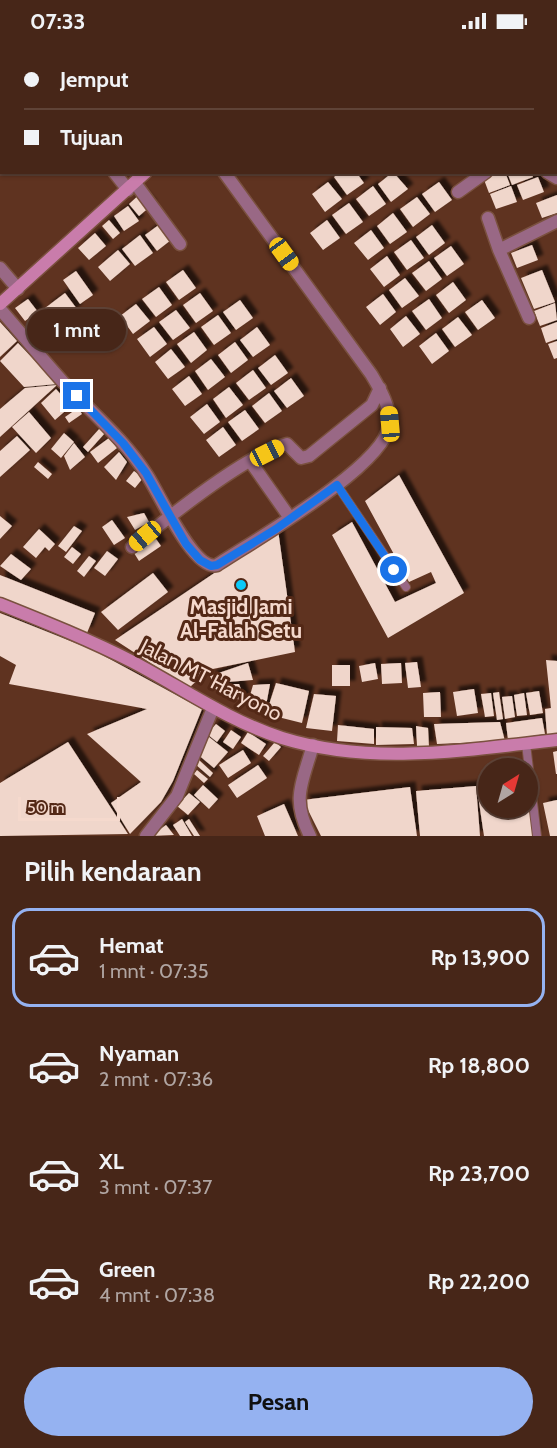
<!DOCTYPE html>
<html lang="id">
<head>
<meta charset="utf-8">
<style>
  body { margin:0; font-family:Cabin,sans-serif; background:#513225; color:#f1f3f6; height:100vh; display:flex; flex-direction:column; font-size:22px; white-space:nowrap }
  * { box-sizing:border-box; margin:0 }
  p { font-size:20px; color:#b0a5a2 }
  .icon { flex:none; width:33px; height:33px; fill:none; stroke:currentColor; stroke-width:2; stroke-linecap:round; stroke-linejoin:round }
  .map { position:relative; height:794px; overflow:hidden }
  .side { display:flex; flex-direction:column; background:#472618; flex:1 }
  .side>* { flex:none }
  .hud { position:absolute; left:0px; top:0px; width:558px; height:132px; box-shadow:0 2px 4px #0004,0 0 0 2px #5f4337; display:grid; align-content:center; height:132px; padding:0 24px; background:#472618 }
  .needle { width:39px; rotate:37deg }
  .buttons { position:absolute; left:478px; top:716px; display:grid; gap:12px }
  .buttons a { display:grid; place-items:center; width:60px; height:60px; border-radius:50%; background:#472618; box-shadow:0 2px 4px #0004,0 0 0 2px #5f4337; font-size:30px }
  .scale { position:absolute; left:18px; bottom:15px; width:102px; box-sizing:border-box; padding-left:6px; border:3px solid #f5d9cd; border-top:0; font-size:16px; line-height:21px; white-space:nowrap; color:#f5d9cd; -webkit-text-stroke:4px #532816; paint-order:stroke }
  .end { position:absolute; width:27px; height:27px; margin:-14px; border:8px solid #1a73e8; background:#fff; box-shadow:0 0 0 3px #fff }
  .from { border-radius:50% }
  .bubble { position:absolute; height:42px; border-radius:21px; background:#472618; box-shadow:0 2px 4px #0004,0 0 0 2px #5f4337; font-size:20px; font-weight:800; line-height:42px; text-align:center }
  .car { position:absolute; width:18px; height:36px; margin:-18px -9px; border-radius:8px; box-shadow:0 0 4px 2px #0007; background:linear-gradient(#f5c518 24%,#345 0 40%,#f5c518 0 76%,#345 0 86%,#f5c518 0) }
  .hud b { display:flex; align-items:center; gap:21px; height:57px; font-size:22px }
  .hud b+b { border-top:2px solid #5f4337 }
  .hud i { width:15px; height:15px; background:#f1f3f6 }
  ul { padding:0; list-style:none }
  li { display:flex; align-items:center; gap:18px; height:99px; margin:0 12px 9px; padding:0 12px; border:3px solid transparent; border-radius:18px }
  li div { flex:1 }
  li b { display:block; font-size:22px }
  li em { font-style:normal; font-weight:800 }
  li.on { border-color:#95b2f1 }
  li>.icon { width:54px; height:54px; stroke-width:1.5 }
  h2 { padding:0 24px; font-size:27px; line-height:72px }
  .button { display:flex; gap:12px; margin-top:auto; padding:12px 24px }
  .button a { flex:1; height:69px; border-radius:36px; background:#95b2f1; color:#111; font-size:24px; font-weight:800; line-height:69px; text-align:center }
  .status { display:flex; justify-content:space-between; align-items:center; height:42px; padding:0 30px; background:#472618; direction:ltr }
  .status svg { height:16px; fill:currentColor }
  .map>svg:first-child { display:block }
</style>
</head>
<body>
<div class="status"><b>07:33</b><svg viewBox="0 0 49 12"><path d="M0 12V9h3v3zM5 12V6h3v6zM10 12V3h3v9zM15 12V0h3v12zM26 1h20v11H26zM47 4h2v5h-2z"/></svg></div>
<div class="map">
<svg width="557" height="794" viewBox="0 0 557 794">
  <defs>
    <filter id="shadow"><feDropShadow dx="5.5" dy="-5.5" stdDeviation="1.5" flood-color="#0009"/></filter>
  </defs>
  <rect width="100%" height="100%" fill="#5f3320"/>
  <!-- building -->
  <path fill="#f0d6cb" filter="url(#shadow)" d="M340,130h16l8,11 -17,12 -13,-18z
    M393,130l15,17 -17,13 -13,-18z
    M496,130h9l5,13 -21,8 -6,-16z
    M507,130h24l2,5 -21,8z
    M538,135l6,15 -21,8 -6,-15z
    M328,140l14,17 -17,13 -13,-18z
    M439,140l13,18 -17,12 -13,-18z
    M373,144l13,18 -17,12 -13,-17z
    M511,144l6,16 -21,7 -6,-15z
    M140,152l11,12 -12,10 -10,-12z
    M557,153v18l-15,5 -6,-15z
    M417,155l13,17 -17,13 -13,-18z
    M349,161l14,19 -17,12 -14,-19z
    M128,164l11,15 -15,10 -10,-15z
    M393,171l14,19 -17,12 -13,-18z
    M109,178l11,13 -7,6 -11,-13z
    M327,178l13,18 -17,12 -13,-17z
    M160,182l11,16 -14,11 -12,-16z
    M432,183l13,18 -16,12 -13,-18z
    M371,188l13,18 -16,12 -14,-17z
    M95,191l11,13 -17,14 -11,-12z
    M140,193l13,18 -18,13 -13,-17z
    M411,198l13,18 -17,12 -13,-18z
    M532,203l6,15 -21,8 -6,-15z
    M451,204l13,18 -17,12 -13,-18z
    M118,208l12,14 -20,17 -12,-14z
    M387,214l13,19 -16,12 -14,-18z
    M429,219l13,18 -16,12 -14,-18z
    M183,228l13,18 -17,12 -13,-18z
    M542,228l13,32 -21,7 -13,-31z
    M76,229l17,24 -13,9 -17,-24z
    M405,236l14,18 -17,12 -13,-18z
    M453,240l13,18 -17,13 -13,-18z
    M159,245l13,18 -16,12 -14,-18z
    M65,251l12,16 -20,15 -12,-16z
    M200,251l13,18 -17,12 -13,-18z
    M383,252l13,18 -16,13 -14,-18z
    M28,257l10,13 -13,9 -10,-13z
    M429,257l13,19 -16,12 -14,-19z
    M240,258l13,18 -17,12 -13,-18z
    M482,258l13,18 -17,12 -13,-18z
    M555,261l2,17 -17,6 -6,-15z
    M136,262l14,17 -17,13 -13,-18z
    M176,268l14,18 -17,12 -14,-18z
    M42,271l10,15 -12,13 -13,-19z
    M218,273l13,18 -17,12 -13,-18z
    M406,274l14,18 -17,13 -13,-18z
    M458,275l14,18 -17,12 -13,-18z
    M0,280l17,19 -17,16z
    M557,280v17l-11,4 -5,-15z
    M154,285l13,17 -17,13 -13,-18z
    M257,285l13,18 -17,12 -13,-17z
    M194,290l13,18 -16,13 -14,-19z
    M436,291l13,18 -17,13 -13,-18z
    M557,299v17l-3,1 -6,-15z
    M235,300l13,18 -17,13 -13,-18z
    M18,301l39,41 -33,3 -24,-26z
    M171,307l14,18 -17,12 -13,-17z
    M275,313l13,18 -17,12 -13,-17z
    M211,317l14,18 -17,13 -13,-19z
    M253,328l13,18 -17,12 -13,-17z
    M189,334l13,18 -17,12 -13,-17z
    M291,336l13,18 -17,12 -13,-17z
    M57,343l-45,41 -12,11v-28l25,-21z
    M229,345l14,18 -17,13 -13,-19z
    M56,347l15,17 -16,14 -14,-17z
    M269,351l13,18 -17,12 -13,-17z
    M207,362l13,18 -16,12 -14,-17z
    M78,366l4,6 -13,9 -4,-6z
    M245,368l14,19 -17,12 -14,-19z
    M29,370l22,26 -15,15 -24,-26z
    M223,385l13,18 -17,12 -13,-17z
    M100,386l5,5 -17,19 -5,-5z
    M64,391l10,9 -13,16 -10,-9z
    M17,394l13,14 -30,27v-26z
    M109,396l8,10 -19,15 -8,-11z
    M74,401l11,14 -15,13 -6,-14z
    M119,410l8,10 -11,18 -12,-13z
    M38,420l14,12 -4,5 -14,-12z
    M134,429l9,7 -8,10 -9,-7z
    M399,433l65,118 -76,45 -56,-103 20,-13 43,80 41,-19 -5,-11 -22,10 -44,-81z
    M144,471l5,9 -14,8 -8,-13z
    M0,474l12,10 -12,13z
    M112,478l13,18 -11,7 -12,-18z
    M74,484l8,5 -16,21 -8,-6z
    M39,487l16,15 -6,7 -4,-4 -9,11 -13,-11z
    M278,488l17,122 -87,18 -19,18 -74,-48z
    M156,497l5,7 -22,15 -5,-8z
    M72,505l9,7 -8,10 -9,-7z
    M107,509l11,8 -13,17 -11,-8z
    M11,512l20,15 -10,11 -21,-14z
    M89,514l7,5 -12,16 -7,-6z
    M153,531l15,19 -50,38 -17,-18z
    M0,533l95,38 -8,20 -87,-36z
    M0,571l93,37 109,59 -29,72 -12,21 -31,32 -19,-31 30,-21 -54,-48 60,-25 -138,-25 7,-19 -16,-9z
    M546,618l11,1v72l-10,2 -2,-26 6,-1z
    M417,620l4,25 -13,1 -3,-25z
    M248,621l5,17 -40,3 -3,-7z
    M375,621l3,16 -16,3 -3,-16z
    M401,621l1,20 -20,1 -1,-20z
    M332,623h18v21h-18z
    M276,641l33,8 -7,32 -36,-9z
    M210,642h29l7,19 -35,-16z
    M270,642l-5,27 -18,-5 6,-21z
    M474,647l4,24 -21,3 -4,-24z
    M539,649l4,22 -13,2 -4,-22z
    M440,650l1,25h-17l-1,-24z
    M499,650l4,27 -6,1 -4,-27z
    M491,651l3,23 -9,1 -4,-23z
    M524,651l3,22 -10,1 -3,-21z
    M314,652l22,2 -4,35 -26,-3z
    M512,654l3,21 -10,2 -3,-22z
    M542,676l3,16 -37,6 -2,-17z
    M500,680l5,19 -68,3 -3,-20z
    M216,682l9,7 -8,11 -10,-8z
    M338,683l36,4v15l-37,-3z
    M416,684l12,2 1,19 -12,-1z
    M376,685l36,1 2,16 -38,1z
    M231,688l10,7 -8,12 -10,-7z
    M248,690l18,12 -7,11 -18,-12z
    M209,695l19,15 -14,16 -18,-15z
    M68,700l60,92 -128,2v-53z
    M275,700l6,5 -12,14 -6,-5z
    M243,708l8,13 -23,15 -9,-13z
    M557,709v23h-1l-3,-22z
    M199,718l14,13 -3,4 -15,-13z
    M258,723l9,13 -30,20 -9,-13z
    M197,728l11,9 -4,4 -10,-9z
    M203,743l15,14 -9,10 -15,-14z
    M476,744l4,50h-60l-4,-45z
    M410,745l7,49h-96l-18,-36z
    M489,745v20h39l1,-11 7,40h-52l-7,-48z
    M189,751l11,9 -12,13 -11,-9z
    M557,758v36h-7l-7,-33z
    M284,762l14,32h-33l-8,-20z
    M182,777l10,17h-12l-7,-11z
    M189,777l11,17h-6l-9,-14z
    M166,783l8,10 -23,1z"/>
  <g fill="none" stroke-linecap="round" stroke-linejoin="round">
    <!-- service casing -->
    <g stroke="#7a513f" stroke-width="10">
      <path id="service" d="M337,443l69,102
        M526,702l11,92"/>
    </g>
    <!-- minor casing -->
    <g stroke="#7a513f" stroke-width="15">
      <path id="minor" d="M3,0l1,2
        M255,0l2,2
        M468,0l1,2
        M546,2v-2
        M556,86h1
        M114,130l14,18
        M547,130l10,6
        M135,141l45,61
        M458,150l28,-20
        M488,176l11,32 30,68
        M499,208l58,-29
        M0,226l18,21
        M0,267c21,24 42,50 63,73 29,31 61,57 84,93 12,18 47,97 70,90 36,-24 168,-99 172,-140 2,-18 -9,-36 -18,-51l-147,-202
        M250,419l40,57
        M132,505c34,-28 114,-93 155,-103l14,14 8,-2 63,-51 8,-17
        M310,794c-19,-38 -8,-52 3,-91"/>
    </g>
    <!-- tertiary casing -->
    <g stroke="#7a513f" stroke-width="15">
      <path id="tertiary" d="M146,794l31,-40 36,-88"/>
    </g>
    <!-- secondary casing -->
    <g stroke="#7a513f" stroke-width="15">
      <path id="secondary" d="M286,2l1,-2
        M0,262l146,-132
        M0,562c45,18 90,36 133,58 49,26 96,59 149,76 90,28 184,12 275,2"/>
    </g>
    <!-- service -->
    <use href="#service" stroke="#996885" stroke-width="8"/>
    <!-- minor -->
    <use href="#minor" stroke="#996885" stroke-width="12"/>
    <!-- tertiary -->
    <use href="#tertiary" stroke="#996885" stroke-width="12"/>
    <!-- secondary -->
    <use href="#secondary" stroke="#c97cab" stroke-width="12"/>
  </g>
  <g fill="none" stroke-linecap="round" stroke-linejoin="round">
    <!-- route -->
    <path stroke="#1a73e8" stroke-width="8" d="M77,354l46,47 23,30 40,71 14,16 11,6 6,-1 59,-36 61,-44 57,85"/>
  </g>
  <!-- markers -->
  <circle fill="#0ccafa" stroke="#532816" stroke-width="2" cx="241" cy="543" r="6"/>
  <g text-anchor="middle" stroke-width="6" stroke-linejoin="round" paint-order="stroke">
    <!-- poi labels -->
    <g font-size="21" font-weight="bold" fill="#f5d9cd" stroke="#532816">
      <text x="241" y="572">Masjid Jami<tspan x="241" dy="24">Al-Falah Setu</tspan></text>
    </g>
    <!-- street labels -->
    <g font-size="21" fill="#f5d9cd" stroke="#532816">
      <text transform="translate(211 638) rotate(27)" y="7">Jalan MT Haryono</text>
    </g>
  </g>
</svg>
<div class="buttons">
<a><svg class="needle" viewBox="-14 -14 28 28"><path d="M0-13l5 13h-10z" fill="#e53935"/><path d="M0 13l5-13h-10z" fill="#b0a5a2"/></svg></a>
</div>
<div class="scale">50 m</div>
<i class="end from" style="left:394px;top:528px"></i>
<i class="end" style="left:77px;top:354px"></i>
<div class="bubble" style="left:27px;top:267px;width:99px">1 mnt</div>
<i class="car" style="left:284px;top:212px;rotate:144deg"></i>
<i class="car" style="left:390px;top:382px;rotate:355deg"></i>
<i class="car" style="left:267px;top:411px;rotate:63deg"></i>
<i class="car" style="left:145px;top:494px;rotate:230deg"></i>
<div class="hud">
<b><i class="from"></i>Jemput</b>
<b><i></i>Tujuan</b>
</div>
</div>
<section class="side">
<h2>Pilih kendaraan</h2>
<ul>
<li class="on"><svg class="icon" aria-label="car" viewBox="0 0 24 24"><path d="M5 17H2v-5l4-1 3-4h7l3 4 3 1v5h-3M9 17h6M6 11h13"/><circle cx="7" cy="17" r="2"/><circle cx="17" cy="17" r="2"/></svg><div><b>Hemat</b><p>1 mnt · 07:35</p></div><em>Rp 13,900</em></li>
<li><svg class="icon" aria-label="car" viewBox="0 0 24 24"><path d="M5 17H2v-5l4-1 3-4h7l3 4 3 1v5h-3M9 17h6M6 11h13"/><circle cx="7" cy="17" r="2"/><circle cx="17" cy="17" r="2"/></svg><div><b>Nyaman</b><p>2 mnt · 07:36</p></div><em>Rp 18,800</em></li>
<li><svg class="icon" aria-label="car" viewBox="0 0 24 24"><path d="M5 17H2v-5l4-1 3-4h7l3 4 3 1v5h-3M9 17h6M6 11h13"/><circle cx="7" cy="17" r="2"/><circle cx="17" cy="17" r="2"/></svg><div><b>XL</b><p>3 mnt · 07:37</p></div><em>Rp 23,700</em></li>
<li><svg class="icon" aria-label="car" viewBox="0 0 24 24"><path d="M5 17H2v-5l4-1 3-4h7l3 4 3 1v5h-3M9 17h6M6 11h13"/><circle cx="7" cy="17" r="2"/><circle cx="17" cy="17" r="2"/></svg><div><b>Green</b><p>4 mnt · 07:38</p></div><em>Rp 22,200</em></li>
</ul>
<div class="button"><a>Pesan</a></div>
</section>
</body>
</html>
